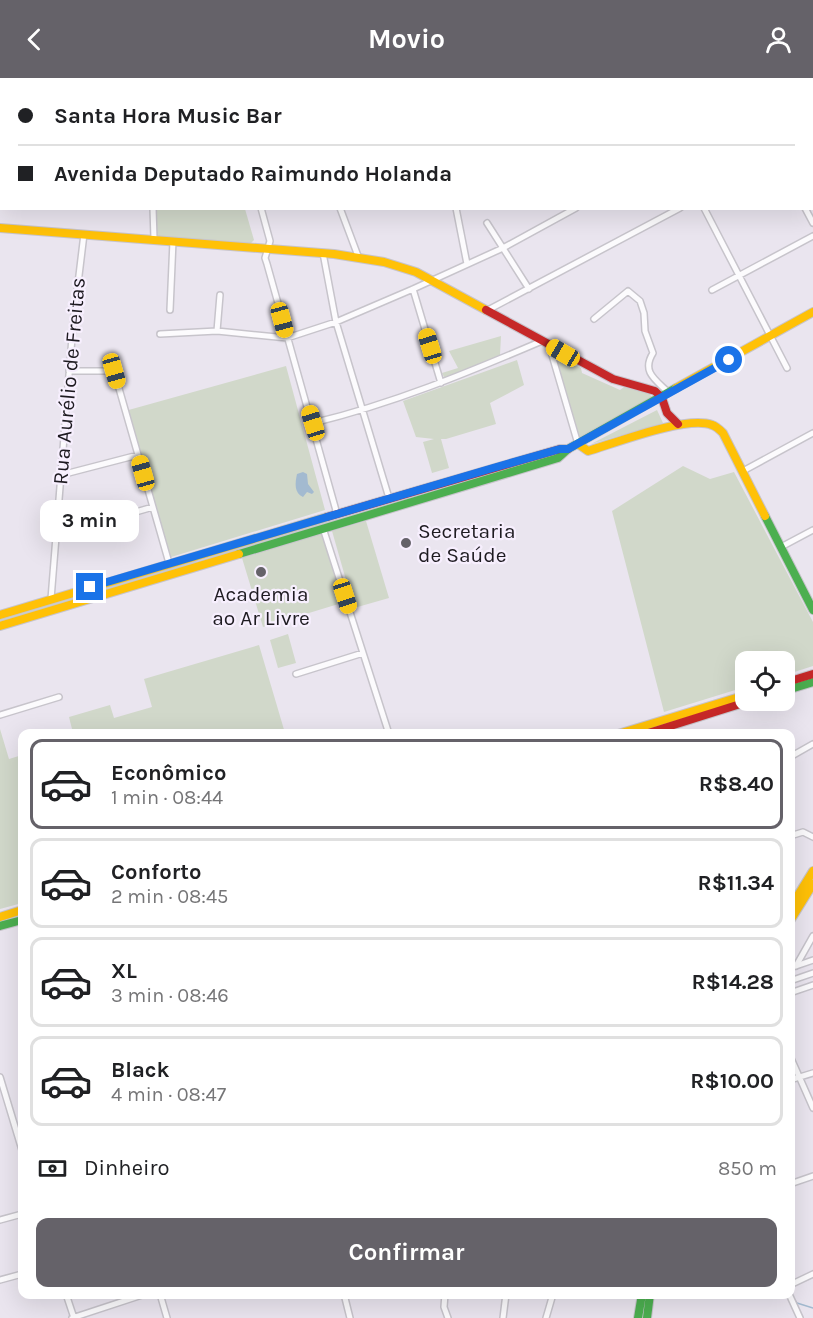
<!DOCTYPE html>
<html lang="pt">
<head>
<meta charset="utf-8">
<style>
  body { margin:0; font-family:Karla,sans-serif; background:#f2f2f2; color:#202124; height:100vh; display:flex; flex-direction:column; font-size:22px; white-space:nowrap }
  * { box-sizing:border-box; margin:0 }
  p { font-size:20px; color:#757577 }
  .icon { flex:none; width:33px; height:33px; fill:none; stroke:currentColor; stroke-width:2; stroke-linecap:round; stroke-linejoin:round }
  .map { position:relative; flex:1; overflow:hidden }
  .side { position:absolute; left:18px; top:651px; width:777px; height:570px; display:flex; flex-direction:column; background:#fff; border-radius:12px; box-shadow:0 6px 24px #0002 }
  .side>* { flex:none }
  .hud { position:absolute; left:0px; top:0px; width:813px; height:132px; box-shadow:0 6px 24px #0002; display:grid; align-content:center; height:132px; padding:0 18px; background:#fff }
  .controls { position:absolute; left:735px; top:573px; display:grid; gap:12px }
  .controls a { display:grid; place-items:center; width:60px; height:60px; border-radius:12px; background:#fff; box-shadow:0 6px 24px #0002; font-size:30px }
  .end { position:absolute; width:27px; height:27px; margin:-14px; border:8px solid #1a73e8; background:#fff; box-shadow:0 0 0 3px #fff }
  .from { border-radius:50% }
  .bubble { position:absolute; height:42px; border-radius:12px; background:#fff; box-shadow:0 6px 24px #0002; font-size:20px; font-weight:700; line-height:42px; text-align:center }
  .car { position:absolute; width:18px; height:36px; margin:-18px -9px; border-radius:8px; box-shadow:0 0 4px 2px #0007; background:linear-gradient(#f5c518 24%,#345 0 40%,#f5c518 0 76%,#345 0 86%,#f5c518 0) }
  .hud b { display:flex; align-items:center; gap:21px; height:57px; font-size:22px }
  .hud b+b { border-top:2px solid #e0e0e0 }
  .hud i { width:15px; height:15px; background:#202124 }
  ul { padding:10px 0 0; list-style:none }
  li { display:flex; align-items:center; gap:18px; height:90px; margin:0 12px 9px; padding:0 6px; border:3px solid #e0e0e0; border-radius:12px }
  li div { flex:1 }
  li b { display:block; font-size:22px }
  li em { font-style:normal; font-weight:700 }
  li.current { border-color:#656269 }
  li>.icon { width:54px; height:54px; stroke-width:1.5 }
  .pay { display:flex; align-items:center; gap:15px; height:66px; padding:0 18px; font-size:22px }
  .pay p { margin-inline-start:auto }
  .cta { display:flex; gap:12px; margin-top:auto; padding:12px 18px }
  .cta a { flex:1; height:69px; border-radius:12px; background:#656269; color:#fff; font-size:24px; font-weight:700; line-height:69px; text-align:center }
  header { display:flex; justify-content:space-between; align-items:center; height:78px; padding:0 18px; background:#656269; color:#fff; font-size:27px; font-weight:700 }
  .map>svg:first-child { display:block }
</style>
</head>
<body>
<header><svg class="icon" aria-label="back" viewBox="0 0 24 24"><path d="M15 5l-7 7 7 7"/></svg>Movio<svg class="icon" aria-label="person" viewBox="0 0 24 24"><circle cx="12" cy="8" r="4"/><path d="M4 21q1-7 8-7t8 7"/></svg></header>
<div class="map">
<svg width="813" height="1240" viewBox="0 0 813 1240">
  <rect width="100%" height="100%" fill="#eae5ef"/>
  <!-- green -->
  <path fill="#d1d8ca" d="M156,131h89l9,31 -4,4 -92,-7 -2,-4z
    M501,258l-1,19 -55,24 -3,-6 16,-5 -9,-17z
    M559,279l22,11 1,5 38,17 4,-3 26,7 2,4 -72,39 -3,-3 -21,-74z
    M517,282l7,25 -34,18 6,21 -50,15h-5l8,29 -17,5 -9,-31 11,-3 -18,-2 -13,-36z
    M286,288l39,144 -157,48 -43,-147z
    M657,332l6,13 -72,21z
    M683,388l27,13 24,-7 79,150v44l-28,9 -1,-13h-38l-1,25 -81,25 -52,-201z
    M330,442l1,3 -123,38 -1,-2 10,-6z
    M366,443l23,77 -35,10 -22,-77z
    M324,455l21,69 -82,25 -21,-69z
    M195,482l2,2 -8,5 -189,57v-5z
    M288,556l8,29 -18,5 -8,-28z
    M259,567l26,88h-212l-4,-16 41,-12 4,13 38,-11 -8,-28z
    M0,651l9,30 13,-4v148l-22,6z"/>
  <!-- water -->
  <path fill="#a3bad0" d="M303,394l4,2 1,10 6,8 -2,2 -5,-2 -4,5c-9,-4 -8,-14 -6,-23z"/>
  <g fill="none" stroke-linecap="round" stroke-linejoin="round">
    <!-- stream -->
    <path stroke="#a3bad0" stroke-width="1.5" d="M794,1221l3,4 16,5"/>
    <!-- street casing -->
    <g stroke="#c7c4cb" stroke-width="8">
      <path id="street" d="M173,0l1,2
        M211,0l1,2
        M284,0v2
        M635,0l1,2
        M736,0l1,2
        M362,2l4,-2
        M509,2l3,-2
        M596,2l3,-2
        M812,59l1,-1
        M153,130l1,31
        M261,130l9,33 -5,17 2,6 70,250
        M340,130l18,48
        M456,130l11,56
        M704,130l83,160
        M805,130l8,15
        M487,145l42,66
        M323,175l13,69 53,176
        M413,211l28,94
        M712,212l101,-54
        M170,232l3,-69
        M488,232l192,-102
        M594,241l34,-28 12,10 4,12 1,18 8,22c-12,19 3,27 16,40
        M217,253l3,-36
        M160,256l57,-3 70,7 49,-16 77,-33 90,-41 73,-40
        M549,267l29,99
        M69,293h45l55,192
        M313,345c79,-19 154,-50 229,-82
        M743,393l70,-38
        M61,397l77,-20
        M323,450l66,206
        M56,457l97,-28
        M781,469l32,-17
        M51,521l22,-274 11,-91
        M296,596l67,-21
        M0,637l59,-18
        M790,679l23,-13
        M790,758l13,-4 10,5
        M796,888l17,-30
        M790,890l23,-8
        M790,903l23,-8
        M790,915l23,-8
        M790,978l23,52
        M0,999l22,73
        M790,1002l23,-7
        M790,1106l23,-8
        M0,1142l22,-6
        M0,1202l22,-6
        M790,1207l23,-11
        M66,1216l8,24
        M160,1216l7,24
        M344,1216l6,24
        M445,1216l-1,13 4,11
        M789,1216l11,24
        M72,1240l73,-24
        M503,1240l3,-24
        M546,1240l7,-24"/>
    </g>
    <!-- fast casing -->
    <g stroke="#c7c4cb" stroke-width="10">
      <path id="fast" d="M812,12l1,3
        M765,438l48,94
        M239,476l319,-96 10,-9 108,-61
        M784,613l29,-9
        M0,848l22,-6
        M638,1240l4,-24
        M647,1240l3,-24"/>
    </g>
    <!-- slow casing -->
    <g stroke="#c7c4cb" stroke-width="10">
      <path id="slow" d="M805,0l1,2
        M0,150l334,26 50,8 32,10 70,38
        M676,310l137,-76
        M578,366l10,7c27,-8 99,-36 124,-26 4,1 8,5 11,8l42,83
        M0,537l327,-98
        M0,548l239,-72
        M618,656l128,-39
        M790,830l23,-37
        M0,839l22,-7
        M790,843l23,-37"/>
    </g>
    <!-- jam casing -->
    <g stroke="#c7c4cb" stroke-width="10">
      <path id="jam" d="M486,232l127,69 42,12 7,7 5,15 11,11
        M327,439l233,-68h8
        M784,605l29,-9
        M645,656l108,-34"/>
    </g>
    <!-- street -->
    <use href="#street" stroke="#fcfbfd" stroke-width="5"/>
    <!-- fast -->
    <use href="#fast" stroke="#4caf50" stroke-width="8"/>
    <!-- slow -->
    <use href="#slow" stroke="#ffc107" stroke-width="8"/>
    <!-- jam -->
    <use href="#jam" stroke="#c62828" stroke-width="8"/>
  </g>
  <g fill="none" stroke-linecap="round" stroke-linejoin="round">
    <!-- route -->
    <path stroke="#1a73e8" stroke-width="8" d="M90,509l403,-119 67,-19h8l161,-89"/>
  </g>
  <!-- markers -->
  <g fill="#656269" stroke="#f7effe" stroke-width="2">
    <circle cx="406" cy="465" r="6"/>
    <circle cx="261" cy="494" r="6"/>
  </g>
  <g text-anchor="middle" stroke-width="4.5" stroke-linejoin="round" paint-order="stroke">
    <!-- street labels -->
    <g font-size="21" fill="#1e1b21" stroke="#f7effe">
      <text transform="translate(69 303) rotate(-85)" y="7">Rua Aurélio de Freitas</text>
    </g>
    <!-- poi labels -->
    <g font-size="21" fill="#1e1b21" stroke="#f7effe" text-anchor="start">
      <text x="418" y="460">Secretaria<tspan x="418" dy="24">de Saúde</tspan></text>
      <text x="261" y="523" text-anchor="middle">Academia<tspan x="261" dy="24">ao Ar Livre</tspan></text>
    </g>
  </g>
</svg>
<div class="controls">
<a><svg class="icon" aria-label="locate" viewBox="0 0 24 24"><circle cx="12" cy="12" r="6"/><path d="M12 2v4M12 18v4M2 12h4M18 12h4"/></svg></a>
</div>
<i class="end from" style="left:729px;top:282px"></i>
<i class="end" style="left:90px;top:509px"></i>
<div class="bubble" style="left:40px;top:422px;width:99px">3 min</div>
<i class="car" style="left:282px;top:242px;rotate:165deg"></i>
<i class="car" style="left:430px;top:268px;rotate:343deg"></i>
<i class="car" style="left:563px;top:275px;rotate:300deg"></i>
<i class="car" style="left:114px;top:293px;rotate:164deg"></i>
<i class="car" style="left:313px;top:345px;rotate:343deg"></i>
<i class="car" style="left:143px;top:395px;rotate:344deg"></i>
<i class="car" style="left:345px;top:518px;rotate:162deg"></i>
<div class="hud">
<b><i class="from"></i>Santa Hora Music Bar</b>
<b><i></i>Avenida Deputado Raimundo Holanda</b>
</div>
<section class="side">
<ul>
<li class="current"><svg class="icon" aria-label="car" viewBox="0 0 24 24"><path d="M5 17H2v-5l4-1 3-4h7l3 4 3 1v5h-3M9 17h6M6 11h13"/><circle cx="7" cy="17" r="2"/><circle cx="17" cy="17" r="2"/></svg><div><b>Econômico</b><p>1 min · 08:44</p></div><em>R$8.40</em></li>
<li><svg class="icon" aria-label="car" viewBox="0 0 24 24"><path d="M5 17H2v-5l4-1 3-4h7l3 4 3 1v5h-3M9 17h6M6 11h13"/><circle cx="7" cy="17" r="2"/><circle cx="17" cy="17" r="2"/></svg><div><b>Conforto</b><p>2 min · 08:45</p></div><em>R$11.34</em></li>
<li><svg class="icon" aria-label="car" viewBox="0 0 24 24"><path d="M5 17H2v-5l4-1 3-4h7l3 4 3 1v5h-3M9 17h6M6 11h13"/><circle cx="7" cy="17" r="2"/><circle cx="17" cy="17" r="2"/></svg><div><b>XL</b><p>3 min · 08:46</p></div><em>R$14.28</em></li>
<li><svg class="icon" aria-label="car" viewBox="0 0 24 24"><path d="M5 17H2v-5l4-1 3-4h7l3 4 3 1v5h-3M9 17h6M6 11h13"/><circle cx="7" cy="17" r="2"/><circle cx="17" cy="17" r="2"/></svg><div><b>Black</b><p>4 min · 08:47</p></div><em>R$10.00</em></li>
</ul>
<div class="pay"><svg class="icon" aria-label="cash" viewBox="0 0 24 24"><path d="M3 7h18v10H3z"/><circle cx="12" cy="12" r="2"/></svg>Dinheiro<p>850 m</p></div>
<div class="cta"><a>Confirmar</a></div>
</section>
</div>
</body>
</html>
